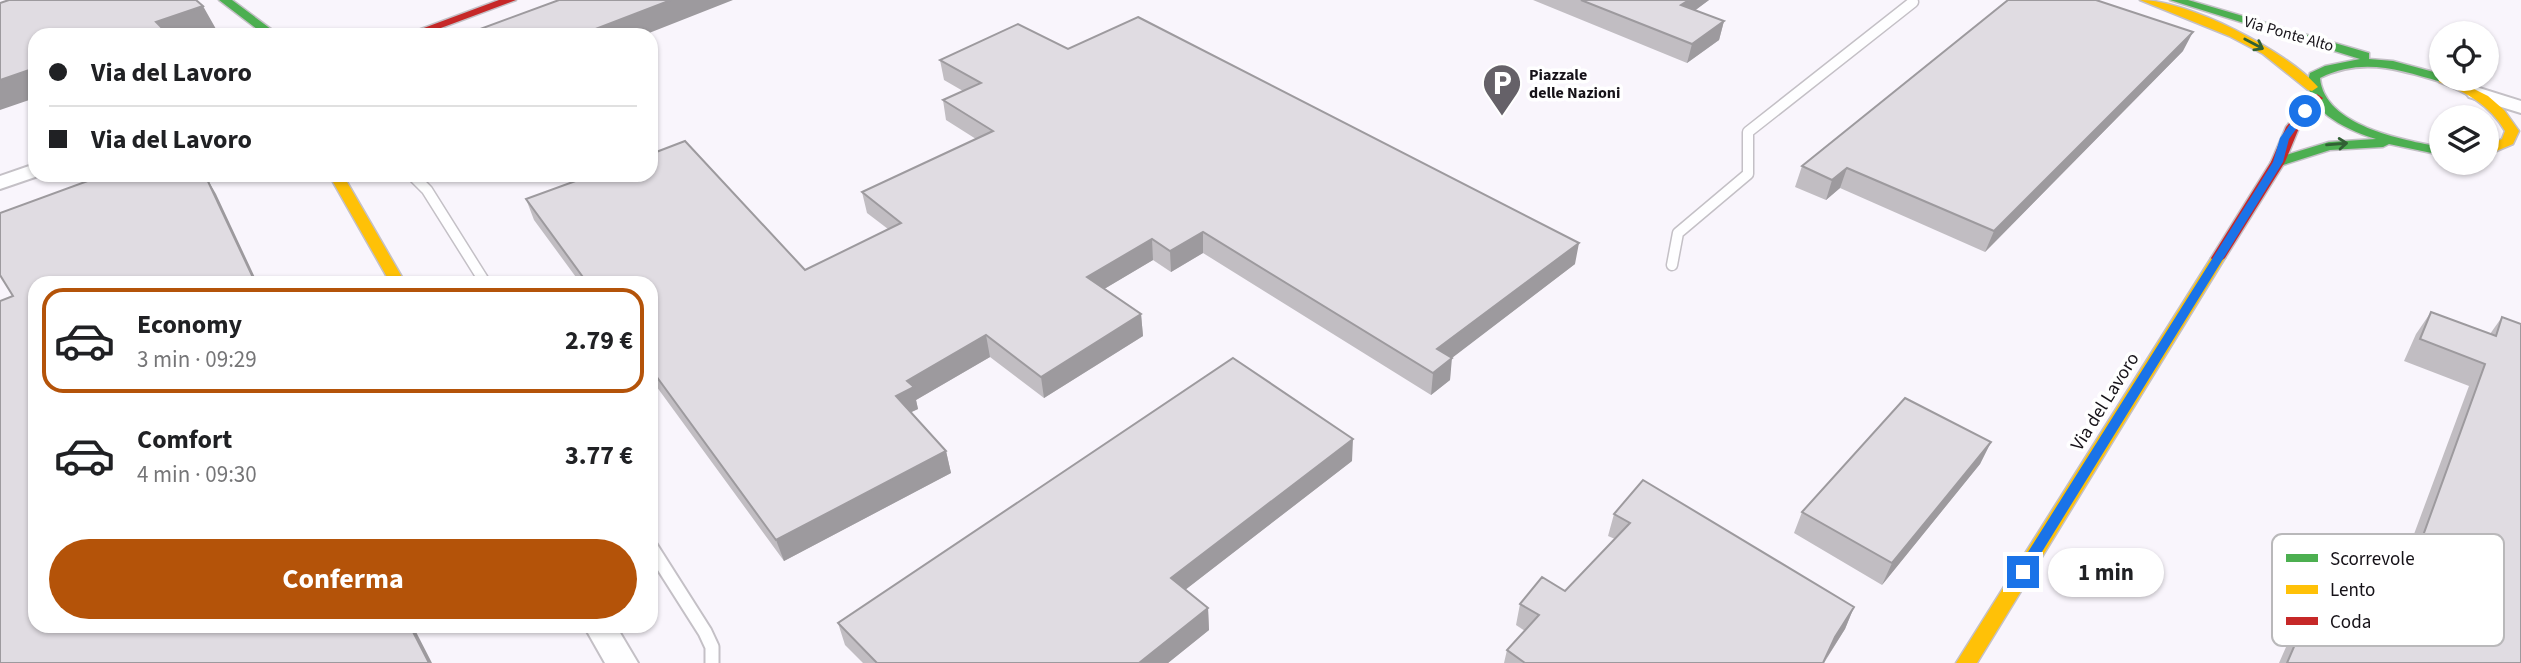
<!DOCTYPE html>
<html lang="it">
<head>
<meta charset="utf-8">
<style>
  body { margin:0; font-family:"Source Sans 3",sans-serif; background:#f2f2f2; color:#202124; height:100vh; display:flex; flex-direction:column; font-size:26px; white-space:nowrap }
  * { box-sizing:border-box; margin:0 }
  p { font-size:23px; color:#757577 }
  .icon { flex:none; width:38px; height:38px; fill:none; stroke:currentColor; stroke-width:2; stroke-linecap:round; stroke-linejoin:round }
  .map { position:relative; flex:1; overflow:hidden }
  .details { position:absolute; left:28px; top:276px; width:630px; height:357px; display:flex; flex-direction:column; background:#fff; border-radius:21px; box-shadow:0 2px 5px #0004 }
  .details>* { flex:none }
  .hud { position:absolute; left:28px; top:28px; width:630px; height:154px; border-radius:21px; box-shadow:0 2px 5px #0004; display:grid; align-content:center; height:154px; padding:0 21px; background:#fff }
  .fabs { position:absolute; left:2429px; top:21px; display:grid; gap:14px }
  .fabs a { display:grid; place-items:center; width:70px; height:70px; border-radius:50%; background:#fff; box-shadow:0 2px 5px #0004; font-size:35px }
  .end { position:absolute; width:32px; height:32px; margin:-16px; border:9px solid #1a73e8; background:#fff; box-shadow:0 0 0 4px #fff }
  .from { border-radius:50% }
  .bubble { position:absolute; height:49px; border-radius:24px; background:#fff; box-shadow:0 2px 5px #0004; font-size:23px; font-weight:700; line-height:49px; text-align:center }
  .hud b { display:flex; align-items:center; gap:24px; height:66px; font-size:26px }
  .hud b+b { border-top:2px solid #e0e0e0 }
  .hud i { width:18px; height:18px; background:#202124 }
  ul { padding:12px 0 0; list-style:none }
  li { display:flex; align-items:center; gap:21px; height:105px; margin:0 14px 10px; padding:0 7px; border:4px solid transparent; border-radius:21px }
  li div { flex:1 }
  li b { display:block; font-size:26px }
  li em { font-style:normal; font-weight:700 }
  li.selected { border-color:#b45309 }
  li>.icon { width:63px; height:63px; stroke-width:1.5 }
  .action { display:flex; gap:14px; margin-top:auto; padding:14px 21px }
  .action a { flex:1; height:80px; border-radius:42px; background:#b45309; color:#fff; font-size:28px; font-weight:700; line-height:80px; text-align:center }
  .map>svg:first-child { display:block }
</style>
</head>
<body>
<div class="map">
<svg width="2521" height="663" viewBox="0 0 2521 663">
  <rect width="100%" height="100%" fill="#f9f5fc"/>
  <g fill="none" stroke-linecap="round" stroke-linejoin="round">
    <!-- lane-far1 casing -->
    <g stroke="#c4c0c6" stroke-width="13">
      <path id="lane-far1" d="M412,175l15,15 59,94
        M1672,265l6,-32 70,-59v-42l165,-130"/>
    </g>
    <!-- lane casing -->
    <g stroke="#c4c0c6" stroke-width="17">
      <path id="lane" d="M651,547l54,85 7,15v16"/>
    </g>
    <!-- street casing -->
    <g stroke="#c4c0c6" stroke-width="4">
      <path id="street" d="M2476,87l45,14v12l-52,-16 -3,-4 3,-4z
        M35,164v11h6l-41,14v-13z
        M584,626h32l22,37h-33z"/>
    </g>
    <!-- fast casing -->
    <g stroke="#c4c0c6" stroke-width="3">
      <path id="fast" d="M219,0h13l47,35h-14z
        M2170,0h18l181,53v6l24,2 48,13v5h6l-2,2 -4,1c-42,-12 -78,-25 -121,-4 4,48 83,62 121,69v8l-52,-11 -6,3 -53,3 -47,15h-10l-2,-3 2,-3 56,-17 47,-3c-27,-8 -77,-30 -66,-66l15,-7 35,-7z"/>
    </g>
    <!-- slow casing -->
    <g stroke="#c4c0c6" stroke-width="3">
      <path id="slow" d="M2140,0c48,0 147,51 178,87l-6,4 -4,-1 -45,-36 -34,-18z
        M2439,76l19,5 30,15 16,14 15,21 -6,13 -26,11v-9l15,-7 3,-8c-15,-26 -39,-39 -66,-49z
        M329,175h14l63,109h-15z
        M2218,253l7,5 -248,405h-21l255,-405z"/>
    </g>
    <!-- jam casing -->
    <g stroke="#c4c0c6" stroke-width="3">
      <path id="jam" d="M499,0h17l-94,35h-17z
        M2317,94l6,4 -24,30 -14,34 -60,96 -7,5 -5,-2 -2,-3 60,-96 15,-35 26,-32z"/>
    </g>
    <!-- lane-far1 -->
    <use href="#lane-far1" stroke="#fefeff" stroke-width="10"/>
    <!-- lane -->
    <use href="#lane" stroke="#fefeff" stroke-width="13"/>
    <!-- street -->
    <use href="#street" fill="#fefeff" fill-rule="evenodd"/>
    <!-- fast -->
    <use href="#fast" fill="#4caf50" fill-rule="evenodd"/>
    <!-- slow -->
    <use href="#slow" fill="#ffc107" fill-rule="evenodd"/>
    <!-- jam -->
    <use href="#jam" fill="#c62828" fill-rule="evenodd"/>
  </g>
  <!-- wall -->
  <path fill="#c1bdc2" d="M1533,0h176l-14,10 29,11 -5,19 -32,23z
    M1068,49l507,215 -124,94 -1,22 -19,15 -228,-142 -32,19 -18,-12 -49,29 37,25 2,22 -99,62 -54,-41 -74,43 2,9 -7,3 35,39 5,22 -167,88 -133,-182v-95h-70l-47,-64 -8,-21 279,71 83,-41 -21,-16 -5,-21 114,-53 -30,-19 -3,-20 20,-9 -19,-11 -4,-20z
    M2183,51l-198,201 -145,-64 -14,12 -31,-13 7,-21z
    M2431,312l59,22 12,-17 19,346h-242l22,-50 17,-22 63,32 88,-237 -65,-25 12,-27z
    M1991,442l-11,22 -98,121 -88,-52 8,-21z
    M1352,461l-167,129 23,18 1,22 -41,33h-305l-18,-18 -7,-22z
    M1614,514l240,93 -9,22 -21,34h-320l3,-13 18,-19 -9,-6 4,-21 45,-13 50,-52 -7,-3z"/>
  <!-- shaded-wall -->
  <path fill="#9d9a9e" d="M671,0h62l-89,35h-64z
    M1689,0h20l-32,24 4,-19z
    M203,6l13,23 -17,6h-43v-13z
    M1724,21l-5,19 -32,23 5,-19z
    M2193,32l-10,19 -198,201 9,-21z
    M35,68v30l-35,12v-30z
    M1847,168l-7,20 -14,12 6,-20z
    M205,175l11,19 42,90h-2z
    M1203,232v21l-32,19 -1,-21z
    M1152,239l1,21 -64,38 -2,-21z
    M1579,243l-4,21 -140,107 2,-22z
    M1141,314l2,22 -99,62 -3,-21z
    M986,335l4,22 -74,43 2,9 -17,8 -5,-21 11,-15z
    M1452,358l-2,22 -19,15 2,-22z
    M1353,439l-1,22 -180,139 -1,-22z
    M1991,442l-11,22 -98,121 10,-22z
    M946,451l5,22 -167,88 -8,-21z
    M1854,607l-9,22 -19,30 9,-22z
    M1208,608l1,22 -41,33h-29z
    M410,626h3l19,37h-3z"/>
  <!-- building -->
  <path fill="#e0dce2" stroke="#9d9a9e" stroke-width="2" d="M9,0h187l7,6 -47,16 10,10 -10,3h-121v33l-35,12v-77z
    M559,0h112l-91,35h-116z
    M1581,0h108l-8,5 43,16 -32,23z
    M2008,0h88l97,32 -199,199 -147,-63 -15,12 -30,-14z
    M1138,17l441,226 -142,106 15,9 -19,15 -230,-141 -33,19 -18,-12 -65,38 54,37 -100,63 -55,-42 -79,46 7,6 -18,9 50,55 -170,89 -125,-171v-85h-63l-62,-85 66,-24h59v-21l34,-13 120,129 96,-47 -39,-31 131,-61 -50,-31 38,-17 -41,-23 78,-36 50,25z
    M104,175h101l51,109h-221v342h375l19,37h-429v-362l13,-5 -13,-21v-62z
    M2431,312l65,24 6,-19 19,7v339h-234l31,-72 72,36 95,-263 -65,-25z
    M1233,358l120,81 -182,139 37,30 -69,55h-262l-39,-40z
    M1905,398l86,44 -99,121 -90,-51z
    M1643,480l211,127 -19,30 -12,26h-298l-18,-13 32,-35 -19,-11 22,-27 23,14 65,-68 -16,-9z"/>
  <!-- one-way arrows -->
  <defs><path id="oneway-shaft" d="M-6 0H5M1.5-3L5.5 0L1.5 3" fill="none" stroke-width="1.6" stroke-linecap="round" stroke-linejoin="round" transform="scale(1.75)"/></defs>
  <g stroke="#316034">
    <use href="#oneway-shaft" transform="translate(2254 44) rotate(28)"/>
    <use href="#oneway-shaft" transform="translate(2337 144) rotate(-5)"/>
  </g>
  <!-- route -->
  <path fill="#1a73e8" d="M2301,109l8,2 -20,28 -6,23 -256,414h-9v-8l255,-406 7,-24z"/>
  <!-- icons -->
  <defs>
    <g id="parking-pin" transform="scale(2.0125)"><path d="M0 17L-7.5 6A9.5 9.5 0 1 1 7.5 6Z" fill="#656168" stroke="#fff"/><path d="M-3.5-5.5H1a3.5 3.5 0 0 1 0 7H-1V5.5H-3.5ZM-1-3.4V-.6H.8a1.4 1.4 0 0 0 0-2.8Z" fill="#fff"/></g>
  </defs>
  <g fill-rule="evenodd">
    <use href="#parking-pin" x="1502" y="83"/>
  </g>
  <g text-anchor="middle" stroke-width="7" stroke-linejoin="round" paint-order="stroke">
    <!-- far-street labels -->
    <g font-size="16" fill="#161218" stroke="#fff">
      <text transform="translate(2289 33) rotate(16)" y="6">Via Ponte Alto</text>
    </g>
    <!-- far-poi labels -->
    <g font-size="16" font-weight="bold" fill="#161218" stroke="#fff" text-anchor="start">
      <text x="1529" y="80">Piazzale<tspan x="1529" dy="18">delle Nazioni</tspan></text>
    </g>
    <!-- street labels -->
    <g font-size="19" fill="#161218" stroke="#fff">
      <text transform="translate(2104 401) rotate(-58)" y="7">Via del Lavoro</text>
    </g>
  </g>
  <!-- legend -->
  <rect x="2272" y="534" width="232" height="112" rx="10" fill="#fff" stroke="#b9b8ba" stroke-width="2"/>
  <rect x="2286" y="554" width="32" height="8" fill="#4caf50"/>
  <rect x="2286" y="585" width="32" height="9" fill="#ffc107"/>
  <rect x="2286" y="617" width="32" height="8" fill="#c62828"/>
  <g font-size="19" fill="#161218">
    <text x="2330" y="565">Scorrevole</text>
    <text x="2330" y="596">Lento</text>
    <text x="2330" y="628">Coda</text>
  </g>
</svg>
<div class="fabs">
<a><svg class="icon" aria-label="locate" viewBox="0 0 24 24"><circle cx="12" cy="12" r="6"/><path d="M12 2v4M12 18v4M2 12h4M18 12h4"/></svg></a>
<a><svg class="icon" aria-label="layers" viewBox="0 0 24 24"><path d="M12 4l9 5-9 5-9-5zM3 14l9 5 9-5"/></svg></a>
</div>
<i class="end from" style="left:2305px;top:111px"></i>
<i class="end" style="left:2023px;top:572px"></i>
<div class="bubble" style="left:2048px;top:548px;width:116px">1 min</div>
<div class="hud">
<b><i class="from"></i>Via del Lavoro</b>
<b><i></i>Via del Lavoro</b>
</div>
<section class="details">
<ul>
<li class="selected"><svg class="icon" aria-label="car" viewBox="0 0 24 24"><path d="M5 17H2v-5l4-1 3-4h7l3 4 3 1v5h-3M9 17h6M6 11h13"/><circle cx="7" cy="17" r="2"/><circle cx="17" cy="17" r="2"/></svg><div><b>Economy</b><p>3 min · 09:29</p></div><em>2.79 €</em></li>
<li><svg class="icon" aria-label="car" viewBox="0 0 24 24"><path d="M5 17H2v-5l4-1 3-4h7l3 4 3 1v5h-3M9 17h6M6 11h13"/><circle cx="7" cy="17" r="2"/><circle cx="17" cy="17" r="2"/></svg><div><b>Comfort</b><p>4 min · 09:30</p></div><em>3.77 €</em></li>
</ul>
<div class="action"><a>Conferma</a></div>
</section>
</div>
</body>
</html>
